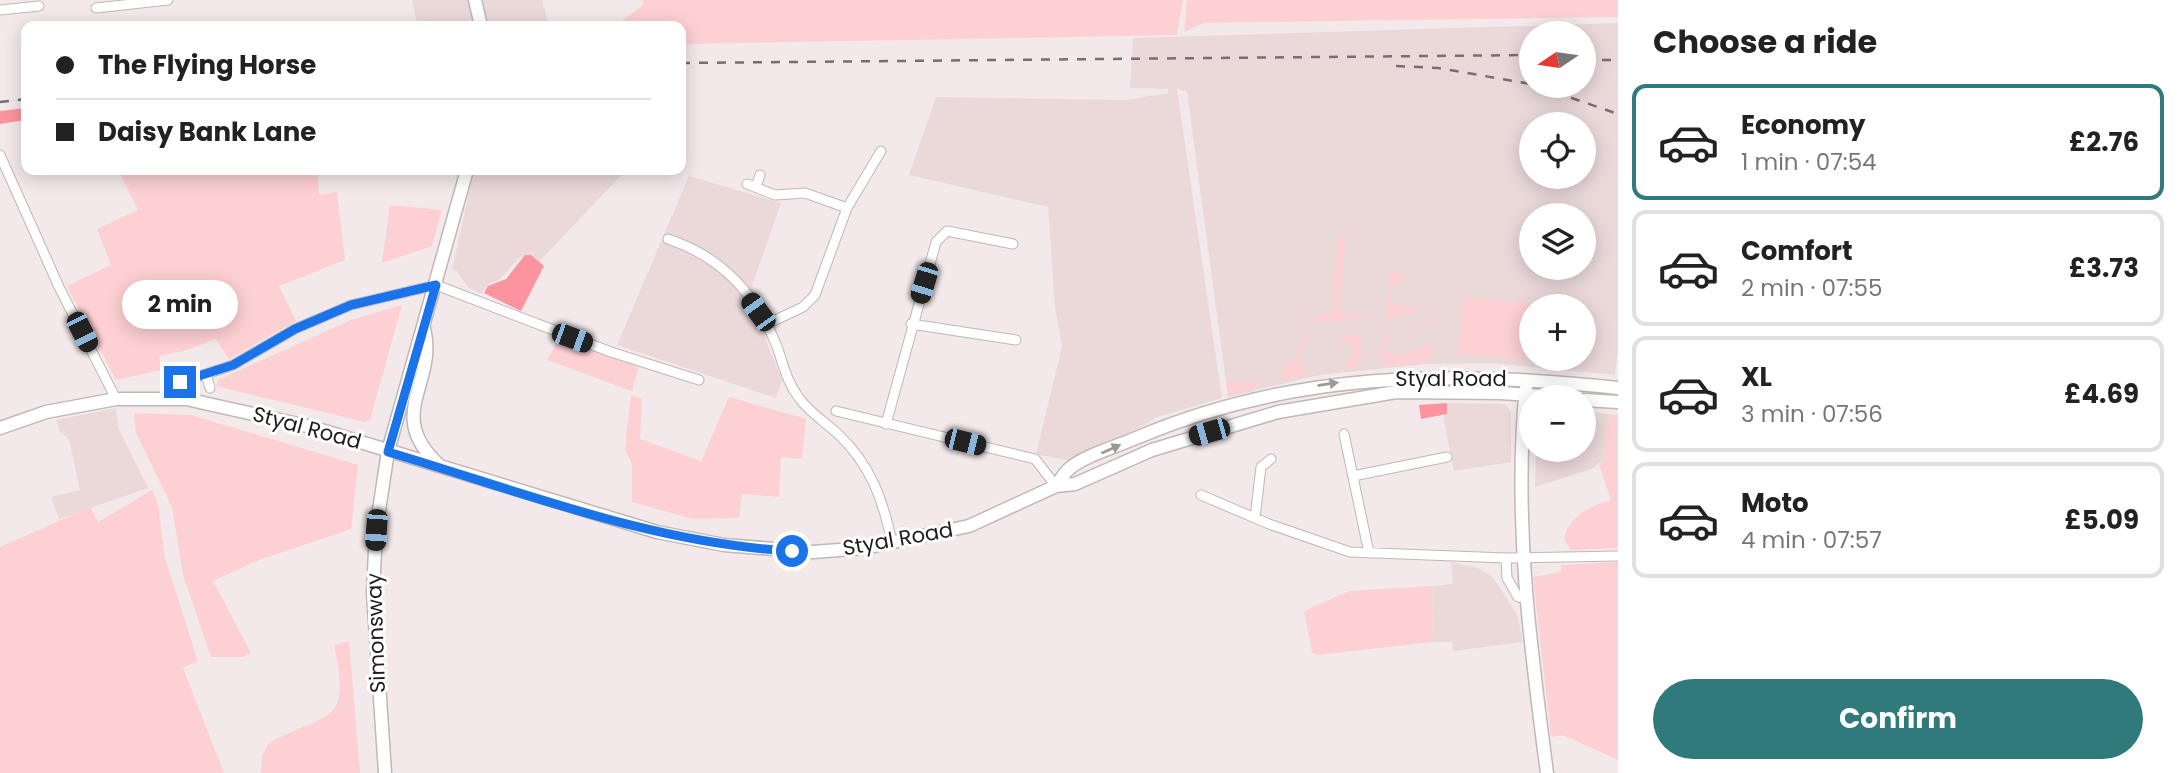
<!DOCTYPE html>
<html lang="en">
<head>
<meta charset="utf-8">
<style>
  body { margin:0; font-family:Poppins,sans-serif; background:#f6f6f6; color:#222; height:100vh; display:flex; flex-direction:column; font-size:26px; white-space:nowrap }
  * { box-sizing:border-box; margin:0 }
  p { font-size:23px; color:#767676 }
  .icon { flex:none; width:38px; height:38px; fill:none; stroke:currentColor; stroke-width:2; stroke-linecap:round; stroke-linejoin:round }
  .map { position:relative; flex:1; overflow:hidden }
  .details { display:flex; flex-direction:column; background:#fff; width:560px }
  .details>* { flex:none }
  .hud { position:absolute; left:21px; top:21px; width:665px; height:154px; border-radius:14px; box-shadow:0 4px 18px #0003; display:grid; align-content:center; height:154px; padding:0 35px; background:#fff }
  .needle { width:46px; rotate:257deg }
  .fabs { position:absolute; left:1519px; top:21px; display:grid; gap:14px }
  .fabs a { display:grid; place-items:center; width:77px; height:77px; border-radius:50%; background:#fff; box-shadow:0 4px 18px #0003; font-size:35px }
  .end { position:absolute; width:32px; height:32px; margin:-16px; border:9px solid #1a73e8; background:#fff; box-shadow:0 0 0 4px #fff }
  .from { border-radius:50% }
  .bubble { position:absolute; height:49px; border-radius:24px; background:#fff; box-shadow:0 4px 18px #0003; font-size:23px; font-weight:700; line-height:49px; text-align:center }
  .car { position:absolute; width:21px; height:42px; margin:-21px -10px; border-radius:9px; box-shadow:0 0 5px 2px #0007; background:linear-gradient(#222 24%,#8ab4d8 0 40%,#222 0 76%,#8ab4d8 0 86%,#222 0) }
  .hud b { display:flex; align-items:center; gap:24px; height:66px; font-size:26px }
  .hud b+b { border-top:2px solid #e0e0e0 }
  .hud i { width:18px; height:18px; background:#222 }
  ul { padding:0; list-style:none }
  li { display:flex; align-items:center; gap:21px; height:116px; margin:0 14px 10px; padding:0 21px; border:4px solid #e0e0e0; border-radius:14px }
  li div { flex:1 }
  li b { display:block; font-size:26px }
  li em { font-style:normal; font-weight:700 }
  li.current { border-color:#317a7b }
  li>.icon { width:63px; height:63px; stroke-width:1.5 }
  h2 { padding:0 35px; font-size:32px; line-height:84px }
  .primary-button { display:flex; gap:14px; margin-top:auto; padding:14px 35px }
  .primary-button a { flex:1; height:80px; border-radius:42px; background:#317a7b; color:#fff; font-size:28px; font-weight:700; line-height:80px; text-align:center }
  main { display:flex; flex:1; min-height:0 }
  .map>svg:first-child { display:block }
</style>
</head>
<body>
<main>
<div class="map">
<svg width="1618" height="773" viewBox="0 0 1618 773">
  <rect width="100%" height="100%" fill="#f3e9ea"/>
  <!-- built -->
  <path fill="#ebd9da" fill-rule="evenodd" d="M412,0h130l7,26h-131z
    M1618,23v325l-3,27 -124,-12 -65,1 -107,11 -91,22 -41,-305 -10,-3 45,309 -65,19 -30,18 -61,25 -30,-6 26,-107 -7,-40 -7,-100 -139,-32 27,-78 190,3 42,-7v-4l-38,-1 3,-50zM1531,33h53v53h-53zM1531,124h53v53h-53zM1531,215h53v53h-53zM1531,306h53v53h-53z
    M474,170h152l-87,92 -8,-6 -11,1 -20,22 -11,5 -8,10 -13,-7 -12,-17h-4z
    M689,176l92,27 -29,83 15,57 15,37 -6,18 -159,-53z
    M1447,403l58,1 6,8v50l-57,9 -11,-56 4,-1z
    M116,408l2,19 30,61 -89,31 -8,-22 29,-7 -11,-51 -9,-7 -4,-12z
    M1584,411l25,3 -5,45 -12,10 -57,18 1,-37h48z
    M1451,562l27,6 14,8 25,38 6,28 -70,9 -1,-9h-19l-1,-56 21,-2z"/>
  <!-- green -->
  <path fill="#fdd0d3" d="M643,0h540l-6,35 -496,9v-18h-66l28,-21z
    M1187,0h431v17l-415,6 -19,9z
    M133,170h185l1,25 18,-3 8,68 -66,26 17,35 -67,38 -13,-20 -29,11 -28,6 3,14 -46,10 -49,-94 44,-21 -14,-36 41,-19 -17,-35z
    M390,205l52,5 -10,36 -50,17z
    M1339,236l7,1 -7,74 7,1 -1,7 7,1 1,-7 9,1v5l-55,4 1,-10h2v8h7l1,-7 14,1z
    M1391,270l12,5v7h-8l-1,6h-4l2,16 29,4 -31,10 -4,-2z
    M1463,297l107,9h-39v53h45v4l-118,-10z
    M402,305l-32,115 -5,2 -149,-36 2,-6 133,-60z
    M1433,318l6,3 -2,6 -4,-8 -45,15 2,8 -7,3 3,9 7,-3 2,6 39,-13 -5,18 -41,4 -8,-12 5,-19 3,-2z
    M1354,334l6,4 1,17 -5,13 -9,1 -1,-9 6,-1 -2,-17 -8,1 -1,-7z
    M1302,337h5v9l-5,-1 -4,18h5v8l7,2 -24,7 -4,-12 6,-9 7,3z
    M559,339l80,28 -7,24 -85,-31z
    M1226,381l32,1 -2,6 -28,9z
    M631,395l11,4 -2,40 61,22 28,-64 77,22 -4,40 -21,-2 -2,40 -37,-3 -3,24 -46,1 -61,-17v-38l-7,-15z
    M134,413l57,2 167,50 -7,64 -92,31 -46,21 38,72 -9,4h-31l-28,-82 -11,-68 -36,-74z
    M1609,414l9,1v133l-47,2 -7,-11c5,-23 26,-33 47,-39l-12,-35 5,-6z
    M152,490l6,14 7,54 33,103 -15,7 41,105h-224v-226l90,-40 8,15z
    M1618,562v198l-55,-25 -12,2 -18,-160 28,-5v-7z
    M1432,586l1,56 -116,13 -5,-3 -8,-41 45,-20z
    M349,641l11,132h-99l1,-16 6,-13c56,-33 85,-14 66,-99z"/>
  <!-- forest -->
  <path fill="#fc949f" d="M26,108v12l-26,4v-13z
    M525,255h6l13,11 -23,45 -37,-18 4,-7 18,-7z
    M1447,403v11l-26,5 -2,-14z"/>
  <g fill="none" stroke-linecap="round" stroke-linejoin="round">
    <!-- street casing -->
    <g stroke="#c0b7b7" stroke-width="11">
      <path id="street" d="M96,8l72,-8
        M0,10l39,-4
        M0,155l59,132 57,112
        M747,184l28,11 30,-2 42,15
        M756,187l4,-12
        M668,239c52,17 87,54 108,105 7,18 10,37 23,54 10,14 26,24 39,36 33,31 45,66 54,109
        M767,324l36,-17 12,-12 32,-87 34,-57
        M911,324l105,16
        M206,374l27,-9 62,-36 56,-24 85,-20 175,67 88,28
        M180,382l26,-8 4,14
        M836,411l199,48 21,27
        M886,424l50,-182 11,-11 66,13
        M1344,434l25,119
        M1353,476l94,-19
        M1201,495l68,29 81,28 156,6 112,-2
        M1255,518l6,-51 10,-8
        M1506,558l1,20 11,19 8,1"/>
    </g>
    <!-- secondary casing -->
    <g stroke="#c0b7b7" stroke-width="15">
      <path id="secondary" d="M475,0l6,26
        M424,328c14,57 -41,86 16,138
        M1526,387c-13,130 4,258 21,386
        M1584,400l34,2
        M0,428l46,-16 70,-13h70l125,28 346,105 67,13 89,7 52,-4 104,-22 87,-40 19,-2 77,-34 126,-38 118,-20 105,1 54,4
        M1056,486c4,-5 8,-13 13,-17 14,-13 49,-23 67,-31 157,-67 316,-68 482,-50
        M385,773l-12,-180 3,-63 12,-79 79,-281"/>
    </g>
    <!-- street -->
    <use href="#street" stroke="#fff" stroke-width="9"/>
    <!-- secondary -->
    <use href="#secondary" stroke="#fff" stroke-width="12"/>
    <!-- rail -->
    <path stroke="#756f6f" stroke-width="2.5" stroke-dasharray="9 9" stroke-linecap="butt" d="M1584,60h34
      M681,63l850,-8
      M1396,66l42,2 93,16
      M1537,86l81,28
      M0,102l26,-3"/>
  </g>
  <!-- one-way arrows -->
  <defs><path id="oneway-solid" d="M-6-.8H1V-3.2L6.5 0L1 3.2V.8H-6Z" transform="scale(1.75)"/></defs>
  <g fill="#9a9898">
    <use href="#oneway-solid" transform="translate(1328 384) rotate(-9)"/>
    <use href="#oneway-solid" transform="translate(1111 449) rotate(-24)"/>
  </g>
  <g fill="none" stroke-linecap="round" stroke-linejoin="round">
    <!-- route -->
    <path stroke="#1a73e8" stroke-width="9" d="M180,382l53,-17 62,-36 56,-24 85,-20 -48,167c132,39 265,92 404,99"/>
  </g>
  <g text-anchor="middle" stroke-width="6" stroke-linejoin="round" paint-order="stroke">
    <!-- street labels -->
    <g font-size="21" fill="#1e1b1b" stroke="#fff">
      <text x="1451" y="386">Styal Road</text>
      <text transform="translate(307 428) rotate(15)" y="7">Styal Road</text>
      <text transform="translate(898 539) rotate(-10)" y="7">Styal Road</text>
      <text transform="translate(376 633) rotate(-92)" y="7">Simonsway</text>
    </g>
  </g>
</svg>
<div class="fabs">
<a><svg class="needle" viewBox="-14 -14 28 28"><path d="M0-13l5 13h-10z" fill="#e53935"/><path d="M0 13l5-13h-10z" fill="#767676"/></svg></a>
<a><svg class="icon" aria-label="locate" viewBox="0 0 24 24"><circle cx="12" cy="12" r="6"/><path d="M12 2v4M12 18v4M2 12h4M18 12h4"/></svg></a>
<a><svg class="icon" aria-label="layers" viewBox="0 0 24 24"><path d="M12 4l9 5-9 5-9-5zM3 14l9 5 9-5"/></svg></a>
<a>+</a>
<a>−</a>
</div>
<i class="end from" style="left:792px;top:551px"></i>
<i class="end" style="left:180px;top:382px"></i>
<div class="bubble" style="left:122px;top:280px;width:116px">2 min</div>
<i class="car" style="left:924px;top:283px;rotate:197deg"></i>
<i class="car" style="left:758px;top:312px;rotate:324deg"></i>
<i class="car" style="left:82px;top:332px;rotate:153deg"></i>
<i class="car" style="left:572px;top:338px;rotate:110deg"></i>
<i class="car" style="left:1209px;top:432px;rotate:254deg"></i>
<i class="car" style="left:965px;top:442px;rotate:104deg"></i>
<i class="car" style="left:376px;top:530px;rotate:184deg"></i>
<div class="hud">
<b><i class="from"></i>The Flying Horse</b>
<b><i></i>Daisy Bank Lane</b>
</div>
</div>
<section class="details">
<h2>Choose a ride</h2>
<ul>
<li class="current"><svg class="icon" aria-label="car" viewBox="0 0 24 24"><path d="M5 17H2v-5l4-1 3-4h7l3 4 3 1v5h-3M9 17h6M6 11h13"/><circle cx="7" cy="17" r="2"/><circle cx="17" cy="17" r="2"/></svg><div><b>Economy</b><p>1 min · 07:54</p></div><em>£2.76</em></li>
<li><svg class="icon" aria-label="car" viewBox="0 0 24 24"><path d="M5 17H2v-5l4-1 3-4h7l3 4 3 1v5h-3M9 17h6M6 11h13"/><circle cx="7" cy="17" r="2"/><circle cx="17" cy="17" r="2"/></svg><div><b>Comfort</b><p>2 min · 07:55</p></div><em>£3.73</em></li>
<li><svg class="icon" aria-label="car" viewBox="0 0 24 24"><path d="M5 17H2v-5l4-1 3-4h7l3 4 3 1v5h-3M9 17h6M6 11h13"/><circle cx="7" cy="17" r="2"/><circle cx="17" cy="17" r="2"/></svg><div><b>XL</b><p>3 min · 07:56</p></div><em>£4.69</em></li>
<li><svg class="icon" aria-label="car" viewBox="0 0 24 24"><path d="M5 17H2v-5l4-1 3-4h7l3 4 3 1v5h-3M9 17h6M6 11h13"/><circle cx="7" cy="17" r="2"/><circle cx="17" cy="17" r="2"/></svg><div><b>Moto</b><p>4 min · 07:57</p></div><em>£5.09</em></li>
</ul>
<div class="primary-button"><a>Confirm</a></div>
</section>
</main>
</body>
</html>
